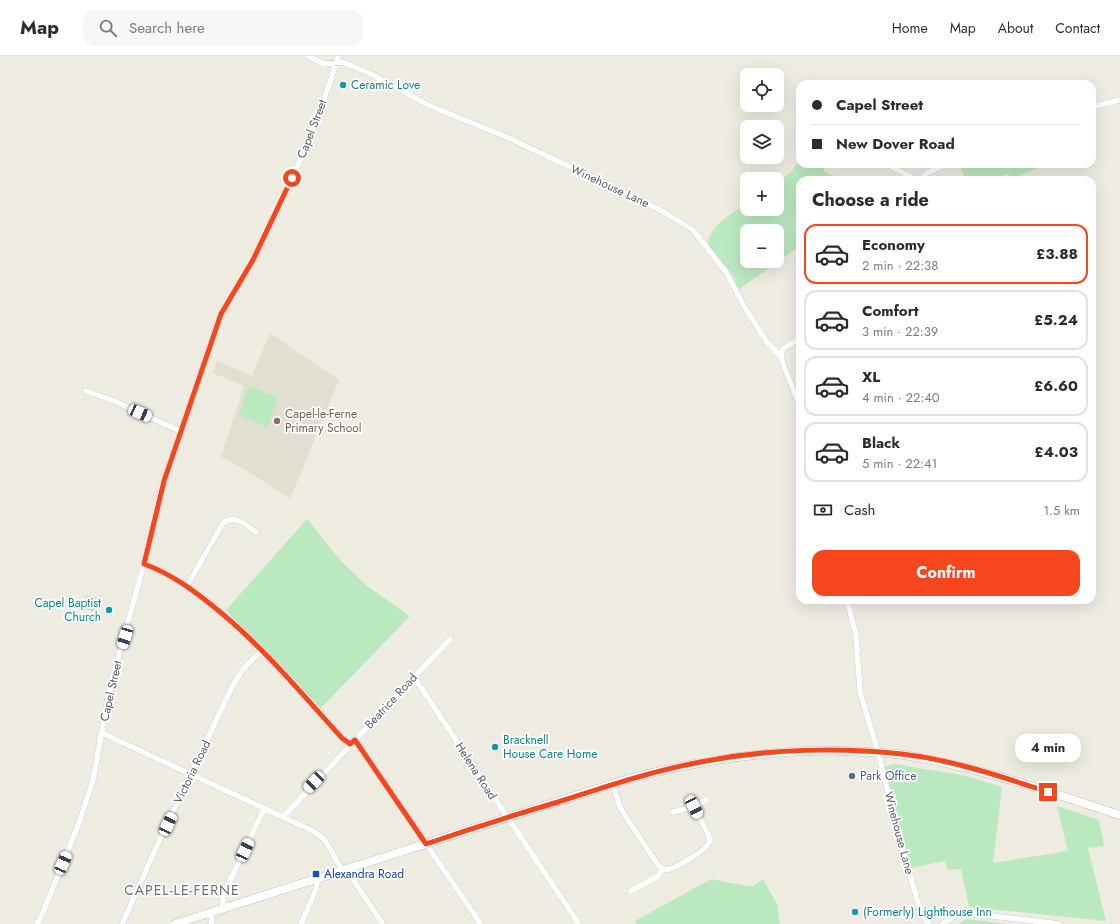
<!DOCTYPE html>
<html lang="en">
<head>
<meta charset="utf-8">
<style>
  body { margin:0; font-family:Jost,sans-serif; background:#f7f7f7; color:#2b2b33; height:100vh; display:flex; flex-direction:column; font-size:15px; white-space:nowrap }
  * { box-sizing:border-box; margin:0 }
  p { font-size:13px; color:#7c7c81 }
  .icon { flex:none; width:22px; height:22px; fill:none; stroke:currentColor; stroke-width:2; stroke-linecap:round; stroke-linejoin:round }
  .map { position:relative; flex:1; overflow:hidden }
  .sheet { position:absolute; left:796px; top:120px; width:300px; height:428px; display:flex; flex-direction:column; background:#fff; border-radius:12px; box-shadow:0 4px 16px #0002 }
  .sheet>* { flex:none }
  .top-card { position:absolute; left:796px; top:24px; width:300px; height:88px; border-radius:12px; box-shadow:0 4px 16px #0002; display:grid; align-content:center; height:88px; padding:0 16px; background:#fff }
  .tools { position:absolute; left:740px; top:12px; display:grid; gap:8px }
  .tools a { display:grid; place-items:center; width:44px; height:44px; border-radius:8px; background:#fff; box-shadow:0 4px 16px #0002; font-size:20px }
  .end { position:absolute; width:18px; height:18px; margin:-9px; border:5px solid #f7461d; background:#fff; box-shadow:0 0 0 2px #fff }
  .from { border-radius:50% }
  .bubble { position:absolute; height:28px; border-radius:12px; background:#fff; box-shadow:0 4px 16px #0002; font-size:13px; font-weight:700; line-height:28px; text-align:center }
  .car { position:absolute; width:12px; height:24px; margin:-12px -6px; border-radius:5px; box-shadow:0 0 3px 1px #0007; background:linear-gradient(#fff 24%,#345 0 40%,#fff 0 76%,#345 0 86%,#fff 0) }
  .top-card b { display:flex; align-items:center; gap:14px; height:38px; font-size:15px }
  .top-card b+b { border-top:1px solid #e1e1e2 }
  .top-card i { width:10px; height:10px; background:#2b2b33 }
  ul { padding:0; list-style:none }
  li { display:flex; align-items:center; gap:12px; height:60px; margin:0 8px 6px; padding:0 8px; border:2px solid #e1e1e2; border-radius:12px }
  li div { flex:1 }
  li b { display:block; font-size:15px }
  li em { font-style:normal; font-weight:700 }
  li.current { border-color:#f7461d }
  li>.icon { width:36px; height:36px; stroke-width:1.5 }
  h2 { padding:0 16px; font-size:18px; line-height:48px }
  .pay { display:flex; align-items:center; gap:10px; height:44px; padding:0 16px; font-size:15px }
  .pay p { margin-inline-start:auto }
  .button { display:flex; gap:8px; margin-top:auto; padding:8px 16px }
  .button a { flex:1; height:46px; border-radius:12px; background:#f7461d; color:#fff; font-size:16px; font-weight:700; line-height:46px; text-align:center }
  header { display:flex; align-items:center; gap:24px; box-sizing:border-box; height:56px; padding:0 20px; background:#fff; border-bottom:1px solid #e1e1e2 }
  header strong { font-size:19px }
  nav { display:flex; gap:22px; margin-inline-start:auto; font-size:14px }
  .search { width:280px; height:36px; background:#f7f7f7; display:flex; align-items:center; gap:10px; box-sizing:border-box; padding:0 14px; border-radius:12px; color:#7c7c81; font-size:15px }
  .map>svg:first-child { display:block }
</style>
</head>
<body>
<header>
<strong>Map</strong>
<div class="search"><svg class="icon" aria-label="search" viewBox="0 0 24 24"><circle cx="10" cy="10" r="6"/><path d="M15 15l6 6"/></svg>Search here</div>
<nav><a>Home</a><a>Map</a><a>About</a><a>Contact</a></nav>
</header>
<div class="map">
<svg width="1120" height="868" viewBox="0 0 1120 868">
  <rect width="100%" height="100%" fill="#eeece1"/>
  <!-- education -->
  <path fill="#e0dfd1" d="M270,277l69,47 -49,119 -46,-30 -23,-12 23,-71 -31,-13 4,-12 35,15z"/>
  <!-- green -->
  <path fill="#bae8bf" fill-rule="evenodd" d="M800,104v4h23l1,7 18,9h-42v66l-62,44 -5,-15 -25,-29c0,-20 25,-33 39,-43v6h30v-26l14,-11zM747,175h30v30h-30z
    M959,108h83l1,2 -32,14 -3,-6 -13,6h-29z
    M249,330l29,12 -11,29 -28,-12z
    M307,463l34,42 26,25 43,30 -91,94 -93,-100z
    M86,539l13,4 -4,13 -13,-4z
    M895,708l72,12 35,11 -9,76 75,-12 -11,-45 42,14 5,26 -16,2 18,73 -137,-14 -8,-38 -13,1 -3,-9 -34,7 -28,-101z
    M711,823l36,7h6l10,-7 14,25 3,20h-143l-2,-3z
    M966,863l42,5h-49z"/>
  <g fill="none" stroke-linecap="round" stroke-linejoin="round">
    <!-- minor casing -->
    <g stroke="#b9bbc1" stroke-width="6">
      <path id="minor" d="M308,0l16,8 18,-2 27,11 59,32 83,34 151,72 31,19 33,42 19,36 22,34 14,15 4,12 15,37
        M1092,51l28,-7
        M886,108l31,16
        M919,124l8,-7 20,-9
        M781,301l2,-8 17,-11
        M86,335l28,10 66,30
        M144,508c62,21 123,90 167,138 13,14 25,29 39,43
        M187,530l36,-63c13,-9 23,2 33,9
        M847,544l9,35 4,57 18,60 23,92 20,69 8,11
        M414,621l165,247
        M102,677l211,98 12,9 17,30
        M355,684l126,184
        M613,728l7,23 5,9 34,50 5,4c10,0 43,-20 46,-29l-1,-5 -15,-29 -21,5
        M694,751l12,-7
        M283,761l167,-178
        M346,813l37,55
        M631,835l27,-15 4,-7
        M225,852l-2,-4v-8l41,-87
        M209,857l3,6 -1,5
        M37,868l7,-14 35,-87 14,-43 17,-93 34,-123 17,-74 56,-166c9,-23 25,-42 36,-64 33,-65 65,-134 85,-204
        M122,868l39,-87 70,-148c8,-16 18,-29 32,-38
        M301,868l15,-35 1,-6 -2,-4
        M942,868l14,-9 12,-2 91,11"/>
    </g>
    <!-- secondary casing -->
    <g stroke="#b9bcc4" stroke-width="9">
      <path id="secondary" d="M175,868l453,-145c72,-19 141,-30 216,-28 20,1 41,1 60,4 75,12 145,37 216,60"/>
    </g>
    <!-- minor -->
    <use href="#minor" stroke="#fff" stroke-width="5.5"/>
    <!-- secondary -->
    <use href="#secondary" stroke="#fff" stroke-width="8"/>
  </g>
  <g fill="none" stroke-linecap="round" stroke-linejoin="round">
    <!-- route -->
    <path stroke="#f7461d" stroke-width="5" d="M292,122l-39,82 -32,54 -57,167 -20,83c28,10 52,28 75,47 46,38 83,83 123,127l8,6 5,-4 71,104c44,-15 88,-29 132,-42 49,-16 97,-32 148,-41 63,-12 133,-14 196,-7 50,6 98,22 146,38"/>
  </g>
  <!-- markers -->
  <g fill="#0f9aa8" stroke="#fff" stroke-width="1.5">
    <circle cx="343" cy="29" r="4"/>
    <circle cx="109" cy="554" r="4"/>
    <circle cx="495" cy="691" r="4"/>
    <circle cx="855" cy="856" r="4"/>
  </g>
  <circle fill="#8d6e63" stroke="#fff" stroke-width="1.5" cx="277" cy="365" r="4"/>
  <circle fill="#5c6f8a" stroke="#fff" stroke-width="1.5" cx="852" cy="720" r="4"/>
  <rect fill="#1a4fb4" stroke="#fff" stroke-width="1.5" x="312" y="814" width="8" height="8" rx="2"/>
  <g text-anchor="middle" stroke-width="3.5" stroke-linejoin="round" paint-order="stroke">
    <!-- culture labels -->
    <g font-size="12" fill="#0d838f" stroke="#fff" text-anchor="start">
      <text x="351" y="33">Ceramic Love</text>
      <text x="101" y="551" text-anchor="end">Capel Baptist<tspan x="101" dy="14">Church</tspan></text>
      <text x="503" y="688">Bracknell<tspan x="503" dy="14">House Care Home</tspan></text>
      <text x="863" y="860">(Formerly) Lighthouse Inn</text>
    </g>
    <!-- street labels -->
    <g font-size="12" fill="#595d63" stroke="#fff">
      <text transform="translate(312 73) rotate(-69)" y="4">Capel Street</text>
      <text transform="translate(610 130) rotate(25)" y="4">Winehouse Lane</text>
      <text transform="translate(111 635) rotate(-77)" y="4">Capel Street</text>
      <text transform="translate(391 645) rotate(-47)" y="4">Beatrice Road</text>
      <text transform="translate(476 715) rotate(57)" y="4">Helena Road</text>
      <text transform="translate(192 716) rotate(-64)" y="4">Victoria Road</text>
      <text transform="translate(899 777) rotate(75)" y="4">Winehouse Lane</text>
    </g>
    <!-- education labels -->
    <g font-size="12" fill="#785e54" stroke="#fff" text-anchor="start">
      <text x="285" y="362">Capel-le-Ferne<tspan x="285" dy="14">Primary School</tspan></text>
    </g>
    <!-- service labels -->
    <g font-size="12" fill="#4e5e75" stroke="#fff" text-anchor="start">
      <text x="860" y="724">Park Office</text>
    </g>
    <!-- transit labels -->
    <g font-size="12" fill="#164399" stroke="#fff" text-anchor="start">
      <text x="324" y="822">Alexandra Road</text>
    </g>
    <!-- quarter labels -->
    <g font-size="14" letter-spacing="1" fill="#6a6e75" stroke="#fff">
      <text x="182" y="839">CAPEL-LE-FERNE</text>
    </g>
  </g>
</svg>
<div class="tools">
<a><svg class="icon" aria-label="locate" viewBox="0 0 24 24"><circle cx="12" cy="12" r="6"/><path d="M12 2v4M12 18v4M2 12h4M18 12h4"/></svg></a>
<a><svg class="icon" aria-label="layers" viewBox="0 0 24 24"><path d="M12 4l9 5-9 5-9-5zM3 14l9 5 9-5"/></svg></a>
<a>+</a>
<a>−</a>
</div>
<i class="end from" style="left:292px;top:122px"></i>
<i class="end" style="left:1048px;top:736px"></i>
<div class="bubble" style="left:1015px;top:678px;width:66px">4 min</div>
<i class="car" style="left:140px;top:357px;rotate:114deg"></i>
<i class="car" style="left:125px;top:581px;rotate:197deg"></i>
<i class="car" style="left:314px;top:726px;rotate:224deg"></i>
<i class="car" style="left:694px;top:751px;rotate:153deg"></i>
<i class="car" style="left:168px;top:768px;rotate:25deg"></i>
<i class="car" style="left:245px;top:794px;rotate:25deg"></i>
<i class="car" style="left:63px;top:807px;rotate:23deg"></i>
<div class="top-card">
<b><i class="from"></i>Capel Street</b>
<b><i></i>New Dover Road</b>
</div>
<section class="sheet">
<h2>Choose a ride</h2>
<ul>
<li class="current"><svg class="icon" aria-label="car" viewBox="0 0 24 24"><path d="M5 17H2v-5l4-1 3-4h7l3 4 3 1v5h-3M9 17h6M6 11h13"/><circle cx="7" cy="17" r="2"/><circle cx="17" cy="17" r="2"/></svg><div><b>Economy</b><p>2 min · 22:38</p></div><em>£3.88</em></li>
<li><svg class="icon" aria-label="car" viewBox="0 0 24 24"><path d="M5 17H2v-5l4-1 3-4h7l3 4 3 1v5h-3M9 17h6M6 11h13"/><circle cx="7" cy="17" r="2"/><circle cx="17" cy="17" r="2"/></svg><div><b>Comfort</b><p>3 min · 22:39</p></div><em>£5.24</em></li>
<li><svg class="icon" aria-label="car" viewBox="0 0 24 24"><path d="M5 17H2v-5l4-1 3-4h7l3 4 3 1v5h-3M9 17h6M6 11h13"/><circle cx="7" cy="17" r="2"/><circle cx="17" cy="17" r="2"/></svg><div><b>XL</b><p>4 min · 22:40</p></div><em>£6.60</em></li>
<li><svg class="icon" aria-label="car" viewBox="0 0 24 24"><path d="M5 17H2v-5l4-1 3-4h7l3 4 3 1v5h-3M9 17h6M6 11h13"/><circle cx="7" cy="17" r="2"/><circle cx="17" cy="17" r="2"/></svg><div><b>Black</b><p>5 min · 22:41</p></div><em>£4.03</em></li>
</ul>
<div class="pay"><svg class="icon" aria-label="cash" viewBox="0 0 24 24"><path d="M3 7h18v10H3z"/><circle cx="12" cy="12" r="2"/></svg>Cash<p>1.5 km</p></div>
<div class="button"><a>Confirm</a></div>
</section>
</div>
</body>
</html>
